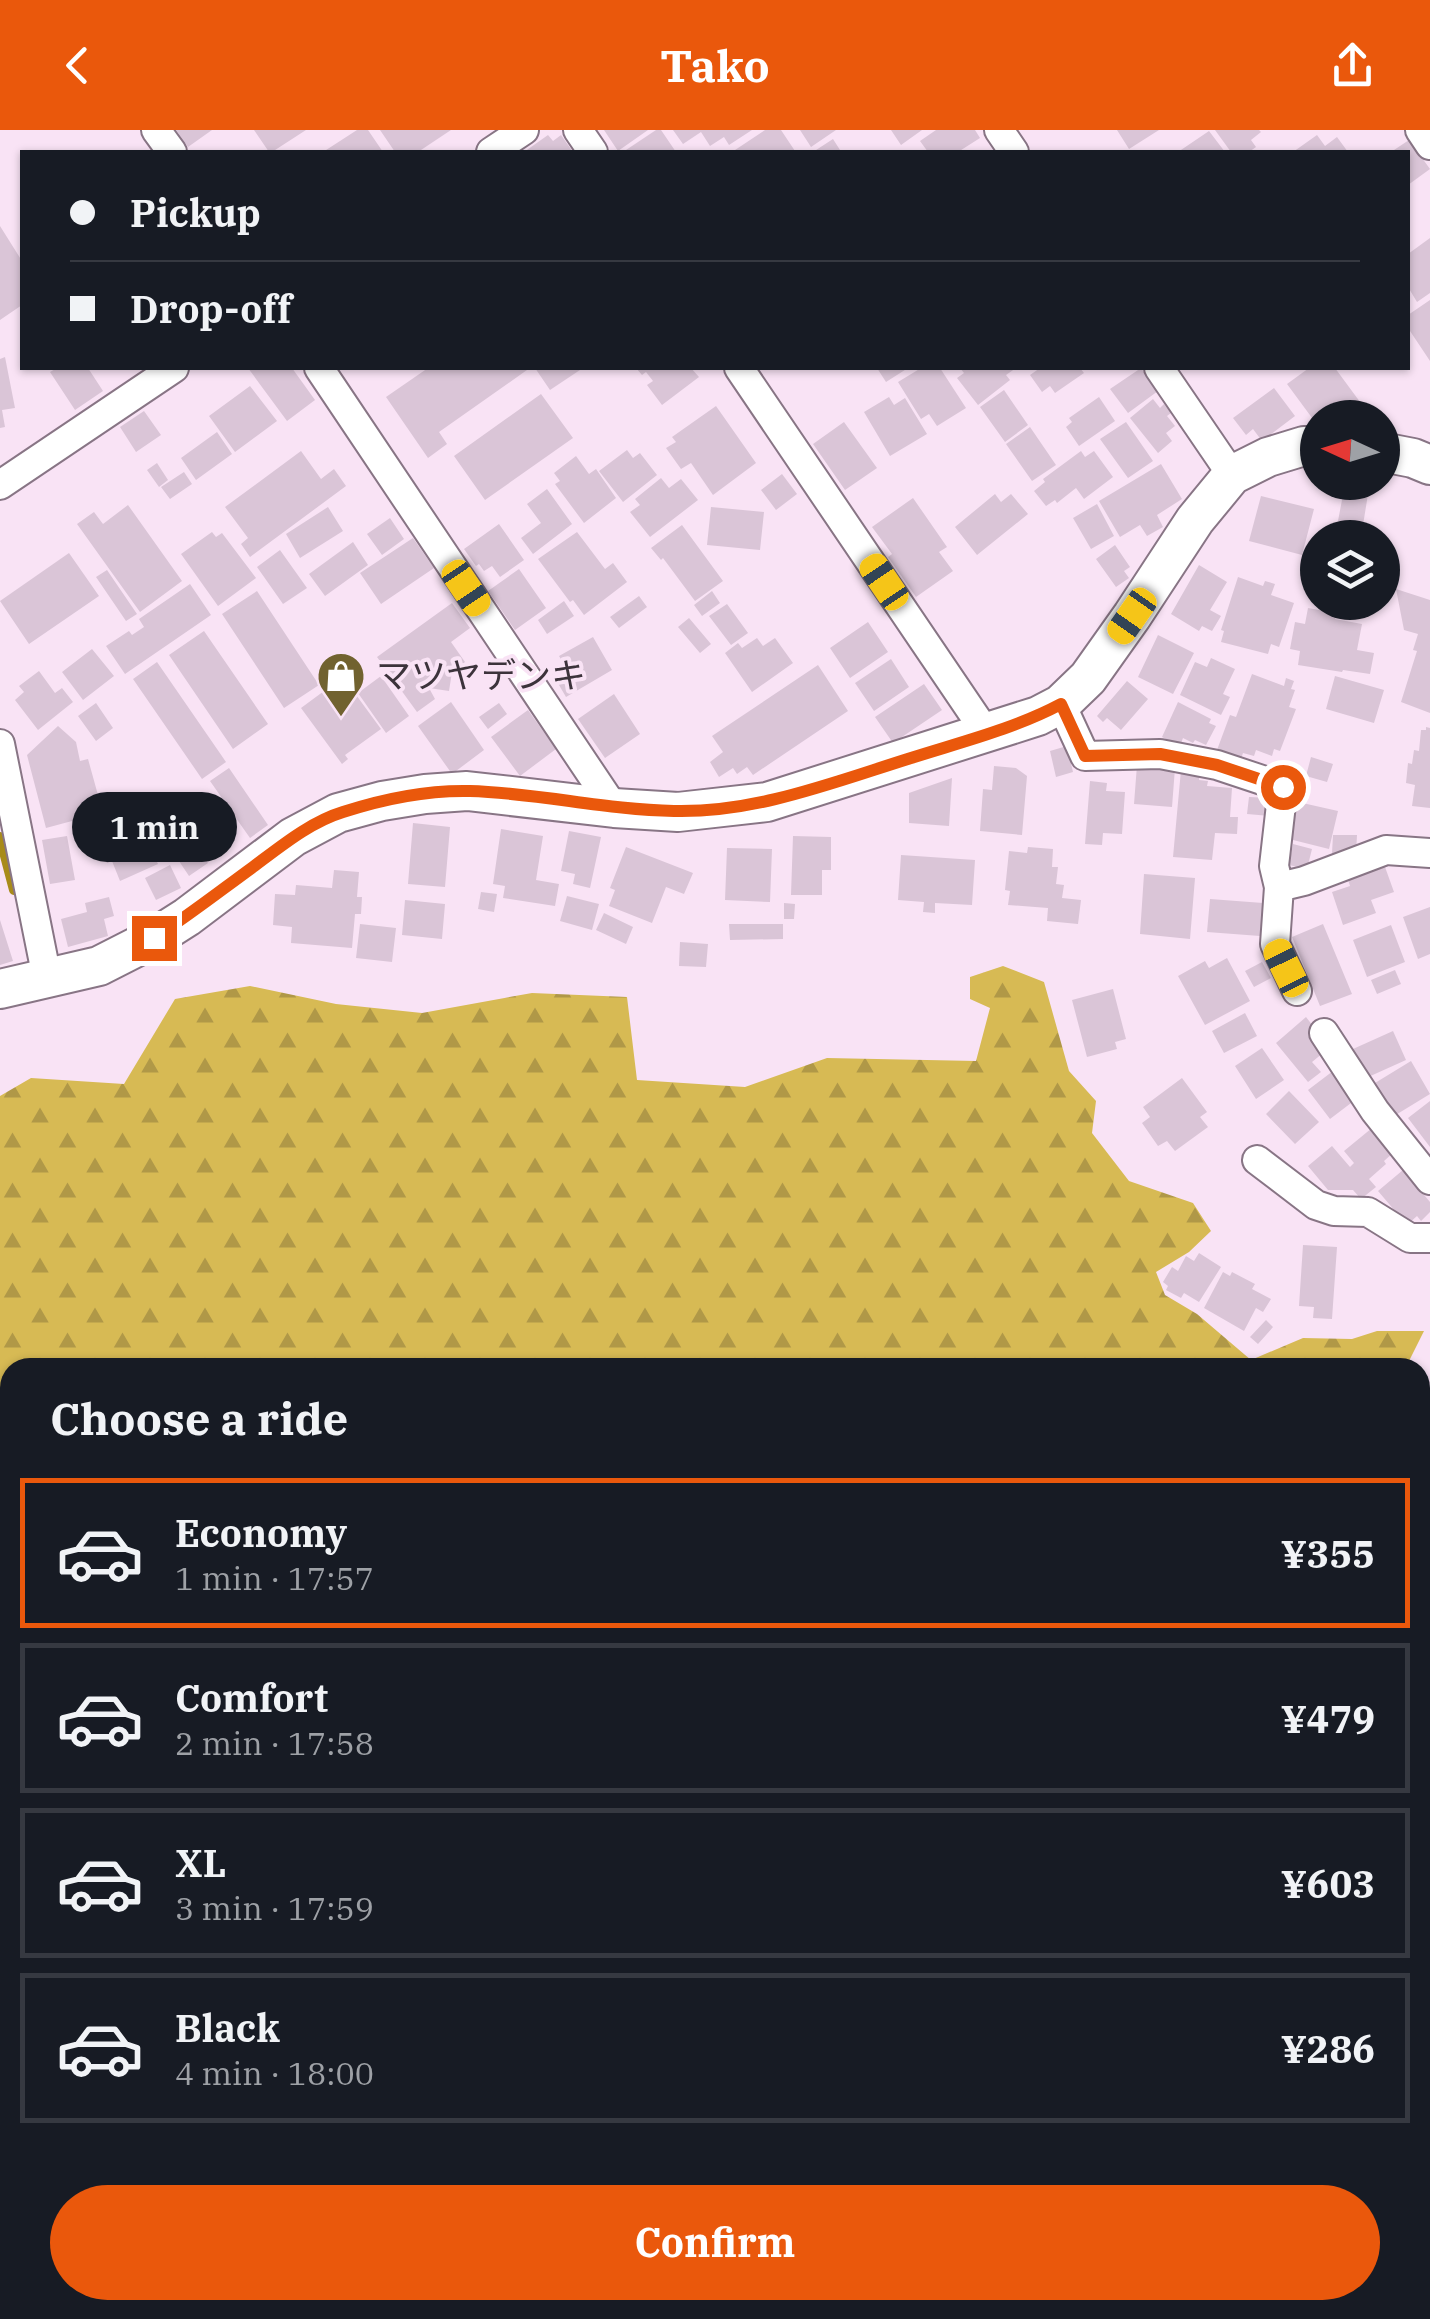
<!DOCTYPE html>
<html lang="en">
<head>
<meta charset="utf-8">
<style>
  body { margin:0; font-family:"IBM Plex Serif","Noto Sans JP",serif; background:#20242c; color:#f1f3f6; height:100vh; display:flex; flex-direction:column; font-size:38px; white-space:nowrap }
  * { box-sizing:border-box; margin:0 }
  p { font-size:32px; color:#9ea1a6 }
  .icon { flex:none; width:55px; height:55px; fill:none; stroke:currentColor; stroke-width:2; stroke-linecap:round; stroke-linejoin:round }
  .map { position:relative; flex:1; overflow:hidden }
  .drawer { position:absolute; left:0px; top:1228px; width:1430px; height:962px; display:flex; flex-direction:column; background:#171b24; border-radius:30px 30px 0 0; box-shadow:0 2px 8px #0004 }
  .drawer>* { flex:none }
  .hud { position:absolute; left:20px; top:20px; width:1390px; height:220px; border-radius:0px; box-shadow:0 2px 8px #0004; display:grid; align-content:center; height:220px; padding:0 50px; background:#171b24 }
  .needle { width:65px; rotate:274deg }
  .fabs { position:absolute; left:1300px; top:270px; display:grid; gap:20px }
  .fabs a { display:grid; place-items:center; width:100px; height:100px; border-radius:50%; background:#171b24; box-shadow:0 2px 8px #0004; font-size:50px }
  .end { position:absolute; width:45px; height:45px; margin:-22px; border:12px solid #ea580c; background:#fff; box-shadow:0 0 0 5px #fff }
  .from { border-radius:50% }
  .bubble { position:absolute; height:70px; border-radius:35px; background:#171b24; box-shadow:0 2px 8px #0004; font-size:32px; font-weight:800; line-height:70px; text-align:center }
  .car { position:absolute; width:30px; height:60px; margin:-30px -15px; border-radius:12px; box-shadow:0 0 8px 2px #0007; background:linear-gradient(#f5c518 24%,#345 0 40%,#f5c518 0 76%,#345 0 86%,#f5c518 0) }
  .hud b { display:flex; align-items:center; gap:35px; height:95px; font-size:38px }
  .hud b+b { border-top:2px solid #363941 }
  .hud i { width:25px; height:25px; background:#f1f3f6 }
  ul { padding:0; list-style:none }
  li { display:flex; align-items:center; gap:30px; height:150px; margin:0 20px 15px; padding:0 30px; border:5px solid #363941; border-radius:0px }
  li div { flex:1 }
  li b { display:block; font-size:38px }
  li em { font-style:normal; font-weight:800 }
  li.on { border-color:#ea580c }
  li>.icon { width:90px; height:90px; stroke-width:1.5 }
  h2 { padding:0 50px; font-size:45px; line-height:120px }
  .button { display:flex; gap:20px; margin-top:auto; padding:20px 50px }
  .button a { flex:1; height:115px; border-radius:60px; background:#ea580c; color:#fff; font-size:40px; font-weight:800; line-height:115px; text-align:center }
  header { display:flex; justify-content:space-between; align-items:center; height:130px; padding:0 50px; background:#ea580c; color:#fff; font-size:45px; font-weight:800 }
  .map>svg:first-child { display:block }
</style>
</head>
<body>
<header><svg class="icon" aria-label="back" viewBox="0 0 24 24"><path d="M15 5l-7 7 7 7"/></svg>Tako<svg class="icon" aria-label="share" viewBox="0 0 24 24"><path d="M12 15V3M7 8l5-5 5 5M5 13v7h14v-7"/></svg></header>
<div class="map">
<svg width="1430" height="2189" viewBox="0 0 1430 2189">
  <defs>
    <pattern id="forest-firs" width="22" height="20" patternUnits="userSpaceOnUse" patternTransform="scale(2.5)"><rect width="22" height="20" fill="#d7ba54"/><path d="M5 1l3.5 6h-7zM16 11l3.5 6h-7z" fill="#b09847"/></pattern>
  </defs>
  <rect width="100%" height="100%" fill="#f9e3f5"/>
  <!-- forest -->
  <path fill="url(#forest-firs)" d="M1003,836l41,16 25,89 27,30 -4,32 37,48 64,22 18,28 -22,21 -33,20 9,23 32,19 54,46 52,-22 49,1 25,-8h47l-18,36 -1396,1v942l1167,1 -28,8h-1149v-1223l31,-18 93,6 51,-85 75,-13 86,18 86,9 110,-20 95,4 10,83 108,7 82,-29 149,3 14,-53 -20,-9v-22z"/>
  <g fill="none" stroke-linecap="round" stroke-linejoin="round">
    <!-- stream -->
    <path stroke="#a88b19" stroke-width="10" d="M0,707l14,53"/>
  </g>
  <!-- building -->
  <path fill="#dac5d7" d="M176,0h36l-24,17z
    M254,0h52l-34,22h-3z
    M357,0h11l15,22h-60z
    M380,0h71l-33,22h-23z
    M604,0h44l-30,21z
    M656,0h5l15,22h-53z
    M673,0h79l-23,15 -5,-8 -14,9 -9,-14 -18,12z
    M765,0h16l14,21 -63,1z
    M800,0h36l-25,17z
    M891,0h31l-21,15z
    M936,0h39l5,8 -22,14h-30l-8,-11z
    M1117,0h42l-30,19z
    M1215,0h44l2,2 -10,8 5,7 -7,5h-18z
    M1209,1l16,21h-47z
    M548,5l5,6 8,-6 12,17h-49z
    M1317,5l8,11 12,-9 11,15h-55z
    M833,9l7,11 -5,2h-22z
    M1409,10l21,29 -22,16v-33h-17z
    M0,96l22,35v44l-22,15z
    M1430,108v55l-13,9 -9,-15v-33z
    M1430,170v61l-22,-33v-13z
    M5,227l10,51 -13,2 3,17 -5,1v-69z
    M57,238h31l15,23 -28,19 -25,-38z
    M248,238h44l23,32 -28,21z
    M428,238h97l2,2 -88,62 8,12 -19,14 -42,-61z
    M535,238h48l-33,22z
    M636,238h55l8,9 -37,28 -15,-20 6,-4 -7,-9 -4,3z
    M877,238h31l-22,14z
    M921,238h19l26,40 -29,18 -8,-12 -8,5 -23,-37z
    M960,238h56l-10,7 4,5 -32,25 -21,-27 7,-5z
    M1040,238h40l4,5 -29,20 -5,-7 -8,6 -12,-17z
    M1141,238l17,23 -30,22 -18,-24z
    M1309,238h26l28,38 -16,12h-29v8l-31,-42z
    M250,256l27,35 -42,31 -26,-36z
    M1274,258l21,28 -33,25 -9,-12 -7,6 -13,-17z
    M1004,260l24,35 -23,17 -25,-35z
    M541,264l32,44 -88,62 -31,-44z
    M889,267l5,8 11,-7 22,36 -37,22 -26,-44z
    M1099,267l16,24 -36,25 -13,-19 6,-5 -3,-4z
    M1153,269l7,9 4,-4 7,9 -4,3 8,10 -9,7 6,8 -14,12 -28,-35z
    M716,276l40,57 -43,32 -22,-32 -10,6 -15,-21 10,-6 -4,-5z
    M144,281l17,24 -25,17 -16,-25z
    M844,292l33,46 -32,22 -32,-46z
    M1126,292l27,39 -25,17 -28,-39z
    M1030,297l26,38 -24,16 -26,-37z
    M217,302l15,22 -36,26 -15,-22z
    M627,320l6,8 7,-5 17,22 -34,27 -24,-31z
    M301,321l20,28 13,-10 12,17 -96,71 -9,-13 7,-6 -23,-31z
    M1081,321l4,6 9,-6 19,26 -29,22 -8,-11 -19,15 -2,-3 -9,6 -12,-15 11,-9 -2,-3z
    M576,326l13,18 7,-5 20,29 -32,25 -29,-39 5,-3 -6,-8z
    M157,333l11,17 -9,7 -12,-17z
    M1161,334l21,35 -25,16 6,12 -16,9 -7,-11 -20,12 -21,-36z
    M184,342l8,12 -22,15 -9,-12z
    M782,344l15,20 -21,16 -15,-20z
    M661,348l8,10 12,-9 17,21 -48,37 -20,-25 10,-7 -5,-6z
    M1345,354l24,4 -6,37 -25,-4z
    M547,359l25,35 -39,30 -12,-16 20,-15 -14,-19z
    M995,364l6,8 10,-8 17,20 -51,41 -22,-28z
    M1261,366l53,13 -12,46 -53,-14z
    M913,368l34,49 -8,5 14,19 -37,26 -28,-40 4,-3 -20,-27z
    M1097,374l17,32 -23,13 -18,-31z
    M128,375l54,76 -42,31 -63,-88 17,-12 9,12z
    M328,377l15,24 -43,27 -14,-24z
    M711,377l53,5 -4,38 -53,-5z
    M390,388l14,21 -22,16 -15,-21z
    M499,394l25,36 -24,17 -8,-11 -8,5 -5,-7 -3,2 -12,-17z
    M682,395l41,56 -28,20 -32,-43 -2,2 -10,-12z
    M212,402l4,5 6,-4 34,45 -38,28 -37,-52z
    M577,402l28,37 8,-6 14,19 -43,33 -11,-15 -3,2 -32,-43z
    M413,408l21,30 -53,36 -21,-31z
    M353,412l15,23 -43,31 -16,-22z
    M1115,415l15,22 -6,4 5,7 -13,9 -20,-28z
    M280,420l27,38 -24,16 -26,-37z
    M69,423l30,43 -70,48 -29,-43z
    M1199,435l28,17 -17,28 11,6 -9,15 -10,-5 -3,5 -28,-17z
    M519,439l27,39 -31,22 -27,-39z
    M107,440l30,44 -11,7 -30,-44z
    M1238,447l25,9 2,-5 10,3 -4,11 23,8 -15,44 -8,-3 -3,10 -47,-12 3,-11 -3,-1z
    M190,454l21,31 -86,59 -19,-28 23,-15 3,4 12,-8 -5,-8z
    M1396,459l34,11v113l-29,-11 16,-51 -4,-1 5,-16 -14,-4z
    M257,461l62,94 -35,23 -62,-94z
    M712,461l8,12 -18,13 -8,-11z
    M639,466l8,11 -28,21 -9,-11z
    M564,471l10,15 -27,18 -9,-14z
    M452,473l18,25 -19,14 14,20 -13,10 -3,19 -20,-3 6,11 -18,13 -40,-55z
    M727,474l21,29 -17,12 -22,-29z
    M1308,478l28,5 -1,6 27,5 -5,26 17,3 -4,21 -27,-4 -1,2 -44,-7 2,-14 -10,-2 5,-27 10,2z
    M689,488l22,26 -11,9 -22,-26z
    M868,492l20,30 -38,26 -20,-30z
    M204,501l64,93 -35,25 -64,-94z
    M1158,505l36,18 -21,41 -35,-17z
    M593,507l19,33 -46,27 -14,-24 13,-7 -6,-10z
    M757,508l6,8 12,-8 18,25 -41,29 -27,-39 13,-10 4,5z
    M92,519l22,27 -31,24 -21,-28z
    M1211,528l24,11 -12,25 7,3 -9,18 -41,-20 15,-33 12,5z
    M891,529l18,28 -35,24 -19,-28z
    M157,532l69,100 -24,17 -69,-100z
    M818,535l30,46 -95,64 -6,-8 -10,7 -4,-6 -14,9 -9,-15 13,-10 -11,-16z
    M39,541l16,22 7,-5 11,14 -35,28 -23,-30 9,-8 -5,-6z
    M1252,544l32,12 2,-8 8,3 -3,8 4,1 -6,17 7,2 -16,42 -6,-2 -2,7 -16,-6 -2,6 -11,-3 -2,6 -24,-9 13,-35 6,2z
    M381,546l28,40 -23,17 -28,-40z
    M1335,546l49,14 -10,33 -48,-14z
    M343,547l38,52 -36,26 3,4 -6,5 -41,-56z
    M1127,551l21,18 -27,31 -14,-12 -4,4 -6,-6z
    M924,554l18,26 -49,33 -18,-26z
    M614,564l26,40 -35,24 -27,-39z
    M451,572l33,48 -32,24 -34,-48z
    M1178,572l33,17 -2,4 7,3 -10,19 -11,-5 -2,3 -10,-5 -3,8 -18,-9z
    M96,573l17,25 -17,13 -18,-25z
    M499,573l8,11 -19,15 -9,-12z
    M528,580l28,39 -36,27 -29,-39z
    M58,596l18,16 4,19 8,-2 15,54 -19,5 2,6 -13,3 -1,-6 -26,7 -19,-73z
    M1426,597l4,1v80l-18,-2 3,-21 -9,-2 2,-20 4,1 2,-14 5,1 2,-21h5z
    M1067,616l6,26 -17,5 -6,-26z
    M1311,627l22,7 -6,18 -21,-6z
    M1137,635l38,3 -3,39 -38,-3z
    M994,636l22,2 11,8 -5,59 -42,-4 3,-42 9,1z
    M229,638l39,57 -18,13 -40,-57z
    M1181,640l19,1 -1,9 9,1 -1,5 25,2 -2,29h8l-1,17 -22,-1 -3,27 -39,-3z
    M952,648l-3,48 -40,-3v-30z
    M1090,651l17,2 -1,8 19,1 -3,42 -19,-1 -1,12 -17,-1z
    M1249,667l22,1 -1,18 -23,-2z
    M1298,672l40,9 -9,38 -40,-10z
    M180,691l28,42 -19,13 -14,-21 -5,3 -14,-21z
    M413,693l37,4 -5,60 -37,-3z
    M141,697l17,37 -38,17 -8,-20 -5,2 -6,-12 14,-6 -3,-5z
    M501,699l42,7 -7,44 23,4 -4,22 -52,-8 2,-12 -12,-2z
    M569,701l32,6 -11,51 -17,-4 2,-10 -14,-3z
    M1333,705h24l-1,19 -24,-1z
    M67,706l8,44 -25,4 -8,-44z
    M793,706l38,1v33h-9v25h-31z
    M1293,714l19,5 -5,20 -18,-4z
    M626,717l67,26 -9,21 -18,-7 -14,36 -43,-17 6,-16 -5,-2z
    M1028,717l25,2 -1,18h6l-2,17 8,1 -2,13 19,2 -3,24 -31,-3 1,-13 -40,-3 2,-14 -5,-1 4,-39 18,2z
    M727,718l45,1 -2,53 -45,-2z
    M901,725l74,5 -3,45 -37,-2v10l-12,-1 1,-10 -26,-2z
    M170,735l11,23 -25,12 -11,-22z
    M1385,737l9,25 -23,8 5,13 -33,12 -11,-33 18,-6 -3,-10 19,-7 1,4z
    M334,740l25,2 -2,25h5l-1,17h-6l-3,34 -61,-5 1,-16 -19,-2 2,-31 20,1 1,-10 36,3z
    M1144,744l51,4 -5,61 -50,-5z
    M481,762l16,2 -3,18 -16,-3z
    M567,766l32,8 -7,26 -32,-9z
    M109,767l5,19 -10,3 4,17 -40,11 -7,-28 26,-7 -2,-9z
    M1210,769l53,4 -3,33 -53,-4z
    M405,770l40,4 -3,35 -40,-4z
    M784,773l11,1 -1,15h-10z
    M1430,777v47l-12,5 -15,-42z
    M604,783l29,14 -7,17 -30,-14z
    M0,790l13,41 -13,4z
    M360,794l36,4 -4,34 -36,-4z
    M729,794h54v15l-53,1z
    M1323,794l29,70 -32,12 -28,-69z
    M1391,795l14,37 -38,15 -14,-37z
    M680,812l28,2 -2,23 -27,-1z
    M1227,828l23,43 -45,24 -27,-49 27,-15 4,7z
    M1262,832l9,16 -17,9 -9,-16z
    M1395,840l6,14 -24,10 -6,-14z
    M1113,859l13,50 -11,3 2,7 -30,8 -15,-57z
    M1245,883l12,23 -33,17 -12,-22z
    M1306,887l14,18 3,18 -11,9 9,10 -13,10 -32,-39z
    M1393,901l13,29 -40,18 -13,-29z
    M1262,918l22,32 -28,19 -21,-33z
    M1411,931l19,33 -36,22 -19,-33z
    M1333,941l22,29 -25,19 -22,-29z
    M1182,948l25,34 -7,5 8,10 -33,24 -8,-10 -9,5 -16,-23 8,-6 -7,-10z
    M1289,961l30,31 -24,22 -29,-30z
    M1430,971v46l-22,-29z
    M1372,998l21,25 -9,8 2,3 -17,15 7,8 -15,12 -8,-9h-25l-20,-24 24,-20 18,21 4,-4 -10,-12z
    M1403,1040l27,32v10l-9,9 -4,-5 -10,9 -29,-34z
    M1303,1115l34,2 -5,72 -19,-1 1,-11 -15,-1z
    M1199,1123l22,14 -22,35 -15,-9 -3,5 -15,-8 2,-4 -5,-4 9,-15 6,4 8,-15 8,5z
    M1223,1142l7,4 2,-4 23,12 -3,5 19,10 -8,13 -7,-4 -12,23 -40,-23z
    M1266,1190l7,7 -15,17 -8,-7z"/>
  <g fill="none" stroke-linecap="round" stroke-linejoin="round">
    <!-- street casing -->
    <g stroke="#887585" stroke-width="32">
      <path id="street" d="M156,0l16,22
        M578,0l15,22
        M999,0l15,22
        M1420,0l10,15
        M491,22l33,-22
        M319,238l295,440
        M739,238l248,366
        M1159,238l73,107
        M0,355l174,-117
        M1061,574l24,52 75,-2 57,11 66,22 -9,79 5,21 25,-6 82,-31 44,3
        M0,614l47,234
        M1279,757l-4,57 22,47
        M1324,903l51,78 55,69
        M1257,1030l59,45 18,6 34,1 42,26h20
        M1420,1585l10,-62
        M1420,2145l4,44"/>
    </g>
    <!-- secondary casing -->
    <g stroke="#887585" stroke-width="42">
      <path id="secondary" d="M1382,322l31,6 17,7
        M0,859l99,-23 55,-28 33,-21 106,-80 45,-24 44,-12 43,-7 42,-3 147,17 64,4 89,-10 271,-86 23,-12 27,-26 44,-62 63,-96 37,-45 36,-18 36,-11h14"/>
    </g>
    <!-- street -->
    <use href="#street" stroke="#fff" stroke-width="28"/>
    <!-- secondary -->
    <use href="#secondary" stroke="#fff" stroke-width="38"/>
  </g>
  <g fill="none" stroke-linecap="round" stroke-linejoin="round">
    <!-- route -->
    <path stroke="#ea580c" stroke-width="12" d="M154,808c34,-22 66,-47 99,-71 27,-20 57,-45 90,-55 40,-13 85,-22 127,-21 69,2 136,19 204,20 82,2 160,-29 237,-53 50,-16 103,-29 150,-54l24,52 75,-2 57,11 66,22"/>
  </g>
  <!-- icons -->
  <defs>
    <g id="shop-pin" transform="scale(2.5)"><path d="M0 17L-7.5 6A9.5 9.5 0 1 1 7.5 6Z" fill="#71622f" stroke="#f9e3f5"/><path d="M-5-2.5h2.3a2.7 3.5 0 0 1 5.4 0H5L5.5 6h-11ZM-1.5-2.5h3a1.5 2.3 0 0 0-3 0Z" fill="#fff"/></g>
  </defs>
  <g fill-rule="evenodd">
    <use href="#shop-pin" x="341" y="546"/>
  </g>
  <g text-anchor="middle" stroke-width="8" stroke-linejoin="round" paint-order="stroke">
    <!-- poi labels -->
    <g font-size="35" fill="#3c333b" stroke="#f9e3f5" text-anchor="start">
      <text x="376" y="558">マツヤデンキ</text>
    </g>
  </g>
</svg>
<div class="fabs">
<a><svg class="needle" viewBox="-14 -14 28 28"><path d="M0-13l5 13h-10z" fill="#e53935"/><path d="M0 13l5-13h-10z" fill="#9ea1a6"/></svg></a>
<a><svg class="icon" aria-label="layers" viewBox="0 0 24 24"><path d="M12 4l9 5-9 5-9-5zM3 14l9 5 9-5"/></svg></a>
</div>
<i class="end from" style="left:1283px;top:657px"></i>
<i class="end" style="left:154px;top:808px"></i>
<div class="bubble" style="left:72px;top:662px;width:165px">1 min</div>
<i class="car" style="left:884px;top:452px;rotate:326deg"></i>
<i class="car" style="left:466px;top:458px;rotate:146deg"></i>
<i class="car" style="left:1132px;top:486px;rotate:215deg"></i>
<i class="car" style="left:1286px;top:838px;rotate:334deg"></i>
<div class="hud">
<b><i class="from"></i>Pickup</b>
<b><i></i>Drop-off</b>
</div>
<section class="drawer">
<h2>Choose a ride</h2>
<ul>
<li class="on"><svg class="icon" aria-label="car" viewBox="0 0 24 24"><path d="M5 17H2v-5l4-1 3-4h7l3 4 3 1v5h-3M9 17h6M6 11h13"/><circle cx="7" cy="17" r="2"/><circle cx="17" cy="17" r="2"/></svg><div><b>Economy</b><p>1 min · 17:57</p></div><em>¥355</em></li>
<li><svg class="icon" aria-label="car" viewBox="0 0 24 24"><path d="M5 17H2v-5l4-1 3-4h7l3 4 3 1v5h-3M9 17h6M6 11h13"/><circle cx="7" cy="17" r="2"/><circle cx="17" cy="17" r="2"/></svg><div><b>Comfort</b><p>2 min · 17:58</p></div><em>¥479</em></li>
<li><svg class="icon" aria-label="car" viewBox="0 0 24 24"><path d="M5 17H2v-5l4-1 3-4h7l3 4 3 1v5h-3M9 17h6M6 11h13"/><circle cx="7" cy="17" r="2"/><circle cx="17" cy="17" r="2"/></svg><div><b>XL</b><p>3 min · 17:59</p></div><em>¥603</em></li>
<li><svg class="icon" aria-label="car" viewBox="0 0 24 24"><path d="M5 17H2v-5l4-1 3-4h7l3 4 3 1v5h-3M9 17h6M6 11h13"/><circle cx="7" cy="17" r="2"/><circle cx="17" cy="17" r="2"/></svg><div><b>Black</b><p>4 min · 18:00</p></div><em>¥286</em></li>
</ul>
<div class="button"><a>Confirm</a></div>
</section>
</div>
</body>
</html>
